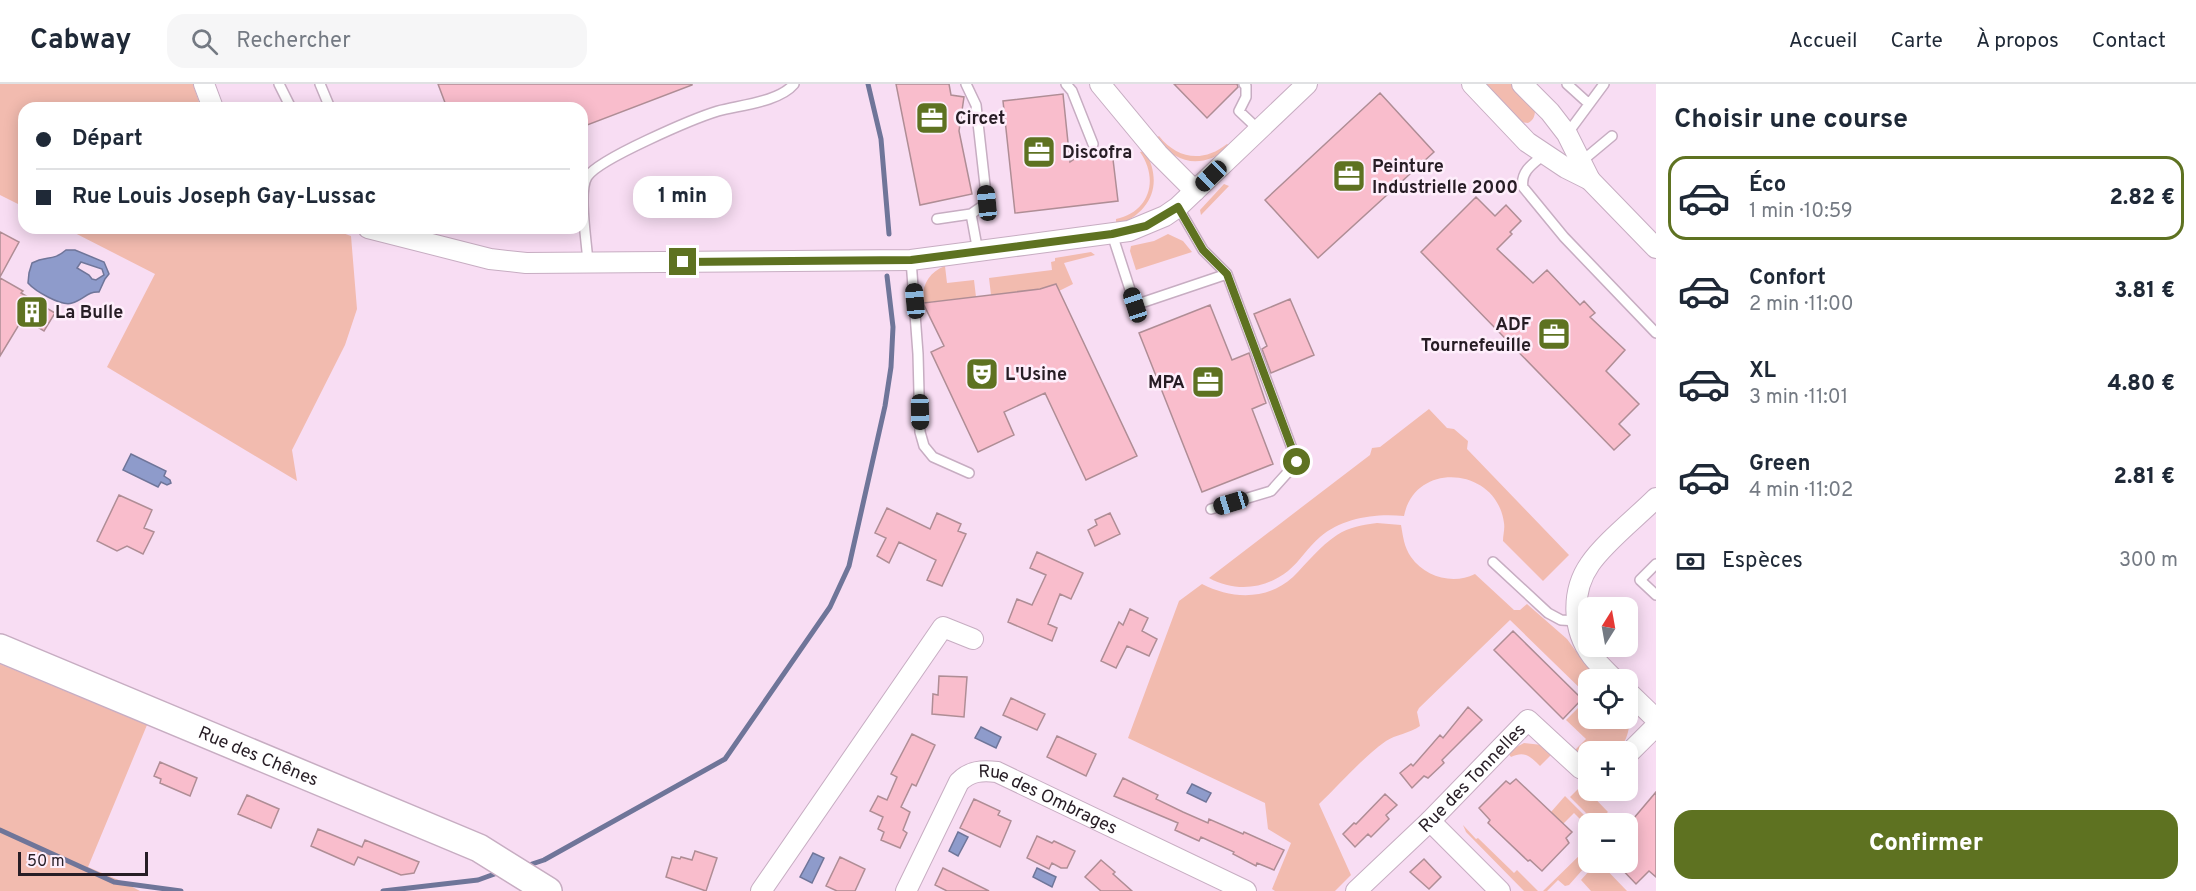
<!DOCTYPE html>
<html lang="fr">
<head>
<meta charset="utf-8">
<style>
  body { margin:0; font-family:Overpass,sans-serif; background:#f6f6f7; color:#1f2937; height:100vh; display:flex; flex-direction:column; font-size:22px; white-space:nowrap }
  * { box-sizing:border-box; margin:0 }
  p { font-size:20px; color:#747a83 }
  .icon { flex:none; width:33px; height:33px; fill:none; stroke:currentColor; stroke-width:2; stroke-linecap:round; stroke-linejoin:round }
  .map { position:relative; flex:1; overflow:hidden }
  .side { display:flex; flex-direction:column; background:#fff; width:540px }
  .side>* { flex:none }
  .top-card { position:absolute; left:18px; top:18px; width:570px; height:132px; border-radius:18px; box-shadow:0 3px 15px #0003; display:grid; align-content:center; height:132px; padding:0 18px; background:#fff }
  .needle { width:39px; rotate:11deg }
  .fabs { position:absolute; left:1578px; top:513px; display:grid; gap:12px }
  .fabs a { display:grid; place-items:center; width:60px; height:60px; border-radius:12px; background:#fff; box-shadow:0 3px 15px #0003; font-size:30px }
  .scale { position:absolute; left:18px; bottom:15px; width:130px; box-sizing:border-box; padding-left:6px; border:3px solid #271d25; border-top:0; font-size:16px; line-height:21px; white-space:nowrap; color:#271d25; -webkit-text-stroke:4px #feeefb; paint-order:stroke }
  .end { position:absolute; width:27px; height:27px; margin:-14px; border:8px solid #5e7221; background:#fff; box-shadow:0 0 0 3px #fff }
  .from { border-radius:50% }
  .bubble { position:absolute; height:42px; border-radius:18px; background:#fff; box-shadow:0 3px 15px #0003; font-size:20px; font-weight:800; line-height:42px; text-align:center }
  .car { position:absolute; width:18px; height:36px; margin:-18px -9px; border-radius:8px; box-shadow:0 0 4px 2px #0007; background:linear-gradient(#222 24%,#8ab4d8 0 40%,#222 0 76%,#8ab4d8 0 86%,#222 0) }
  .top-card b { display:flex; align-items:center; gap:21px; height:57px; font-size:22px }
  .top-card b+b { border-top:2px solid #e0e1e3 }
  .top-card i { width:15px; height:15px; background:#1f2937 }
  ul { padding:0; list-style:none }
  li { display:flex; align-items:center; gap:18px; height:84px; margin:0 12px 9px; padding:0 6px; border:3px solid transparent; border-radius:18px }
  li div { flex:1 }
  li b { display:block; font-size:22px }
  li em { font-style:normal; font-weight:800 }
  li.current { border-color:#5e7221 }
  li>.icon { width:54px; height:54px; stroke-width:1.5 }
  h2 { padding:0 18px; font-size:27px; line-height:72px }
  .pay { display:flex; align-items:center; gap:15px; height:66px; padding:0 18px; font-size:22px }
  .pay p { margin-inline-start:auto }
  .button { display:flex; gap:12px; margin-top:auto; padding:12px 18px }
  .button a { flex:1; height:69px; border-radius:18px; background:#5e7221; color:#fff; font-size:24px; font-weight:800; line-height:69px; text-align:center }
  header { display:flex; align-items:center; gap:36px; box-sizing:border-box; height:84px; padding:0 30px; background:#fff; border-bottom:2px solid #e0e1e3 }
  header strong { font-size:28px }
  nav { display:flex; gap:33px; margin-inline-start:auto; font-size:21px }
  .search { width:420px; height:54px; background:#f6f6f7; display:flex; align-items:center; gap:15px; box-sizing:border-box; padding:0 21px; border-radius:18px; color:#747a83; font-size:22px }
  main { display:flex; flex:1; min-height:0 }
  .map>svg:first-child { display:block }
</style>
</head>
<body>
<header>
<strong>Cabway</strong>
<div class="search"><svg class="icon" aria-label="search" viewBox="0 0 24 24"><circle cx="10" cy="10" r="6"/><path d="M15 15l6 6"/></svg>Rechercher</div>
<nav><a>Accueil</a><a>Carte</a><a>À propos</a><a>Contact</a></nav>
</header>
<main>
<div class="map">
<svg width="1656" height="807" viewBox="0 0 1656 807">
  <rect width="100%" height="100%" fill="#f8ddf3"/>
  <!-- green -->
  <path fill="#f2bbaf" d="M0,0h193l8,24h-177v99l-24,-12z
    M1479,0h36l20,20c0,8 1,15 -7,19l-9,-1z
    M1159,52c18,23 44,27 68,8l4,3c-30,22 -52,18 -76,-8z
    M1145,67c19,33 6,62 -29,75v-7c34,-7 43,-40 24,-67z
    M1224,100l5,2 -28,29 -1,-5z
    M65,144h264l22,8 6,73 -12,36 -53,105 5,31 -190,-114 48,-93z
    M1168,150l15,7 9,11 -56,18 -6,-19 1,-5 23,-5z
    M1091,168l4,3 -31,8 9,21 -26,13 -4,-8 -52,6 -2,-17 63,-8 -1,-8 4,-1v-3z
    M945,182l2,17 27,-3 2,17 -53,6c-2,-17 6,-31 22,-37z
    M1429,325l18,19 7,1 14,12 -1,8 102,106 -26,26 -40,-40c0,-6 2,-12 1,-18 -7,-56 -89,-63 -100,-7 -29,-3 -62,2 -84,21 -12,10 -20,24 -32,34 -24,19 -53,21 -79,7l161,-123 2,-7 8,-1z
    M1377,439l24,2c2,11 3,22 10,32 14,20 42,28 64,17l39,36h6l7,-6 40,35 17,23 16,17 -12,1v16l-78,-76 -91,88 -2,4 3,14c-10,7 -25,9 -34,15 -25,18 -45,42 -67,63l32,71 -16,16h-60l-3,-2 19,-46 -23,-14 -3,-26 -137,-65 51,-137 23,-17c29,15 65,17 91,-7 14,-14 27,-31 44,-42 12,-8 26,-10 40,-12z
    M0,580l147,61 -59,142 33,14 19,10h-140z
    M1588,614v20h40v-11l5,18 -3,-3c-2,12 -5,27 -18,29l-6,-5 -6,5 -12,1v9l-16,-8 14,-14 -20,-19z
    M1524,659l18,2 12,7 -14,14c-9,-9 -15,-16 -29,-9l-4,-5z
    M1582,701l26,27 -12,11 -26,-26z
    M1565,712l24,24 -4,4 -11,-11 -11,11 -12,-12z
    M1463,741l13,14 2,-1 36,35 3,-3 21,21h-14l-58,-59z
    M1584,767l1,16 -16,18 -4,1 -7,-6 -11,11h-4z
    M1591,779h9l27,28h-36l-10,-11 9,-10z"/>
  <!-- water -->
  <path fill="#8e9bcb" stroke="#6f7599" stroke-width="1.5" fill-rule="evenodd" d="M66,166h9l29,12 5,12 -4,5 -6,13c-11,-1 -16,8 -27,11 -10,4 -37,-12 -44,-20l1,-10 3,-10c15,-8 20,-1 34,-13zM81,178l21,7 2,6 -8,5 -4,-1 -3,-4 -12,-7z
    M131,370l35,17 -2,5 6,4 1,3 -4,2 -6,-3 -3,5 -35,-17z
    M981,643l20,10 -5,11 -21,-10z
    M1192,700l19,9 -5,9 -19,-9z
    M958,748l10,5 -10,19 -9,-5z
    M813,769l11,5 -12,25 -12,-6z
    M1037,784l19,9 -4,10 -19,-10z"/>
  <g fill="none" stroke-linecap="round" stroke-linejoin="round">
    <!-- stream -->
    <path stroke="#6f7599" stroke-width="5" d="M868,0l13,55 8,95
      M0,746l114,52 67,9
      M532,780l12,-4 181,-101 105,-152 19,-41 36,-160 6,-39 2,-40 -6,-51
      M383,807l95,-11 22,-8"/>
  </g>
  <!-- building -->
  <path fill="#f9bdcc" stroke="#af8d95" stroke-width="1.5" d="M438,0h254v1l-110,42v-19h-135z
    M896,0h53l2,11 13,2 -5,34 13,63 -52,11z
    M1174,0h63l1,3 -31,31z
    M1380,9l54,59 -116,106 -53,-58z
    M1063,10l7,68 18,-12 8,3 16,-2 6,50 -103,12 -12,-112z
    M1476,113l19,19 11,-11 15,16 -11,11 2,2 -15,15 36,34 14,-13 33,35 4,-4 11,12 -5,4 35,33 -19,21 33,33 -20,20 11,11 -16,15 -193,-198z
    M0,148l19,10 -19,35z
    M0,194l23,13 -2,2 34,20 -11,18 -21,-13 -23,38z
    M1056,200l81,172 -51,24 -41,-87 -41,19 10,23 -36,17 -47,-100 13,-6 -21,-43 117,-14z
    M1290,215l24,56 -43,18 -9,-24 5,-3 -13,-32z
    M1210,221l22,55 17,-7 17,50 -14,6 21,55 -71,28 -63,-159z
    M119,411l33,15 -8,18 10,4 -11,22 -16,-8 -10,5 -20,-10z
    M887,424l43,21 7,-16 24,11 -3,7 8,3 -24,52 -15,-6 9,-20 -37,-18 -10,21 -12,-7 9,-18 -11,-5z
    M1110,429l10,21 -25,12 -7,-16 9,-5 -2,-5z
    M1037,468l46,21 -12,26 -11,-5 -12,30 9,4 -5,13 -44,-19 9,-23 15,6 14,-30 -16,-7z
    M1130,525l18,9 -6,13 15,8 -8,17 -22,-10 -11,22 -15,-7 18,-39 4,3z
    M1513,547l69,68 -19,20 -69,-69z
    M939,592l28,1 -3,40 -32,-3 1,-20 5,1z
    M1011,614l34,16 -8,16 -34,-15z
    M1468,623l14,13 -40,40 2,3 -16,15 -4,-2 -12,12 -12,-15 11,-9 2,2 27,-31 3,3z
    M912,650l23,11 -19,41 -4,-2 -11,23 9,5 -7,18 4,3 -7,15 -19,-8 3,-8 -6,-3 5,-12 -13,-6 8,-15 9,4 10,-23 -6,-3z
    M1057,652l39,18 -10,22 -39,-19z
    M160,678l37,16 -7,18 -30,-13 1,-4 -7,-3z
    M1123,694l35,17 -2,4 27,13 25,11 1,-4 34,15 1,-2 40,18 -10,20 -17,-7 -1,3 -23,-12 1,-2 -33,-15 -2,4 -24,-11 3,-7 -64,-27z
    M1516,695l56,53 -6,6 3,5 -27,28 -12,-11 -2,1 -40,-38 2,-3 -11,-12 27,-27 4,3z
    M1656,708v85l-7,-6 -13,13 -21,-22h13v-37z
    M1385,710l12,11 -11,10 3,4 -18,18 -3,-3 -13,13 -12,-13 11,-11 2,1z
    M247,711l32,14 -8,19 -33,-14z
    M974,715l26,12 -2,4 13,6 -11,26 -40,-19z
    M318,745l44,18 3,-7 54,22 -5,11 -13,2 -43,-18 -4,8 -43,-19z
    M1037,752l15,7 2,-2 21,10 -8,17h-6l-9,-5 -3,6 -22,-11z
    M695,767l22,7 -11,33 -40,-14 6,-20 8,2 1,-2 11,3z
    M840,773l25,12 -10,22h-18l-11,-5z
    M1424,775l17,18 -12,12 -19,-17z
    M1101,776l14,12 -2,2 19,17h-31l-16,-14z
    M943,784l46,23h-42l-12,-6z"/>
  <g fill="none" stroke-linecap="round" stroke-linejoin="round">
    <!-- lane casing -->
    <g stroke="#c7adc2" stroke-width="12">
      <path id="lane" d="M279,0l12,24
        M320,0l10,24
        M1066,0l6,7 21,53
        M1244,0l2,2v11l-7,14 20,19
        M1567,0l21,19
        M1567,50l37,-50
        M1545,70c-11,9 -25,17 -22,33l41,50 92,96
        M1582,77l30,-25
        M1178,123l25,43 24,24
        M971,130l7,38
        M937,135l34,-5 16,-11 -11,-98 -10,-21
        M1112,150l23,71 92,-31 70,188 -26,29 -60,18
        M911,176l7,94 2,78 4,14 9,11 36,16
        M588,179c-1,-20 -10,-71 -1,-86 11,-18 108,-59 131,-66 22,-6 61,-9 76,-27
        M1493,478l55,51 13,7 16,1
        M1656,480l-16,16 16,15"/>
    </g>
    <!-- street casing -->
    <g stroke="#c7adc2" stroke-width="22">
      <g id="street">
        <path d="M204,0l9,24"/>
        <path d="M1100,0l58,70 37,37"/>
        <path d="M1472,0l55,58 39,26 24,12 66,68"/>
        <path d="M1522,0l28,28 17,22 23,46"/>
        <path d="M368,144l122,31 36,4 385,-3 218,-29 36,-15 13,-9 129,-123"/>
        <path d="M1615,596c-8,-8 -16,-15 -23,-24 -20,-26 -21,-65 -2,-92 14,-21 47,-47 66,-66"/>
        <path d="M1628,608l28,27"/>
        <path d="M1628,670l28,-28"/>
        <path d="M1430,737l70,70"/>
        <path d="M761,807l182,-264 30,12"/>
        <path id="s1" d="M906,807l53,-109c11,-11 23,-12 38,-10l249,119"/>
        <path id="s2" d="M1356,807l74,-70 98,-101 52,48 8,4"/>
      </g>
    </g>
    <!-- secondary casing -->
    <g stroke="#c7adc2" stroke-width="30">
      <g id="secondary">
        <path id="s3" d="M0,564l479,200 69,43"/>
      </g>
    </g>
    <!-- lane -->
    <use href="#lane" stroke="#fff" stroke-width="9"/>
    <!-- street -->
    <use href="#street" stroke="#fff" stroke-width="20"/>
    <!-- secondary -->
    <use href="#secondary" stroke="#fff" stroke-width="27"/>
  </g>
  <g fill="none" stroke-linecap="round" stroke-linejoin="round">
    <!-- route -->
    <path stroke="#5e7221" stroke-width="8" d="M683,178l228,-2 201,-26 34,-8 32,-19 25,43 24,24 70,188"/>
  </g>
  <!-- icons -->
  <defs>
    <g id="office-square" transform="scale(1.725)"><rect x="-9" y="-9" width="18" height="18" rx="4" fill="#5e7221" stroke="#feeefb"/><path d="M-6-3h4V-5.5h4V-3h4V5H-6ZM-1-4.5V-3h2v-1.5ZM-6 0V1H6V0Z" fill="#fff"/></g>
    <g id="building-square" transform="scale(1.725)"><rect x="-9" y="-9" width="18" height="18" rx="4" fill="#5e7221" stroke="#feeefb"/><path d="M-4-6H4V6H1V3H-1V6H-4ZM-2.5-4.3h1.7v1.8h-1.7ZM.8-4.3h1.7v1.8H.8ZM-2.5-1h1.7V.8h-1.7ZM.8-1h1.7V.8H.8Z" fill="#fff"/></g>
    <g id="theatre-square" transform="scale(1.725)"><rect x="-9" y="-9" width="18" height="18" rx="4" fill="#5e7221" stroke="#feeefb"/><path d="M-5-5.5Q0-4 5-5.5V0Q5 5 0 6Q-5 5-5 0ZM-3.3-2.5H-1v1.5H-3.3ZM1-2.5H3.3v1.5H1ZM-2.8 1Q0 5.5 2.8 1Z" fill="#fff"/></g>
  </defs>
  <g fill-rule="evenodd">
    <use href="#office-square" x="932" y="34"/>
    <use href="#office-square" x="1039" y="68"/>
    <use href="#office-square" x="1349" y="92"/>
    <use href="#building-square" x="32" y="228"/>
    <use href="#office-square" x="1554" y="250"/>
    <use href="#theatre-square" x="982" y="290"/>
    <use href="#office-square" x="1208" y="298"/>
  </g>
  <g text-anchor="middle" stroke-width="5" stroke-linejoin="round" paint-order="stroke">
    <!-- poi labels -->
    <g font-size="18" font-weight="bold" fill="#271d25" stroke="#feeefb" text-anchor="start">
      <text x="955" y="40">Circet</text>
      <text x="1062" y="74">Discofra</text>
      <text x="1372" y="88">Peinture<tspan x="1372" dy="21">Industrielle 2000</tspan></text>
      <text x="55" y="234">La Bulle</text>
      <text x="1531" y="246" text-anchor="end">ADF<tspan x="1531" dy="21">Tournefeuille</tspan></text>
      <text x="1005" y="296">L'Usine</text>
      <text x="1185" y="304" text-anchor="end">MPA</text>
    </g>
    <!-- street labels -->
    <g font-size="18" fill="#271d25" stroke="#feeefb">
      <text dy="6" stroke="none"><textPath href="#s3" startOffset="280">Rue des Chênes</textPath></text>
      <text dy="6" stroke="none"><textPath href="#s2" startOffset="162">Rue des Tonnelles</textPath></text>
      <text dy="6" stroke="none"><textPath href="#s1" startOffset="219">Rue des Ombrages</textPath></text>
    </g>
  </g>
</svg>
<div class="fabs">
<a><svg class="needle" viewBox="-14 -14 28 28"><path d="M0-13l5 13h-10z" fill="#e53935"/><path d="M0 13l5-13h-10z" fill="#747a83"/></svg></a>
<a><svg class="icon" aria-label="locate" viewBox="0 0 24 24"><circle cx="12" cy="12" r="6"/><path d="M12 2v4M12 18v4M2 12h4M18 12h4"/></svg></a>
<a>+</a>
<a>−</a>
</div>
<div class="scale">50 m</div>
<i class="end from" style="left:1297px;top:378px"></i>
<i class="end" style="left:683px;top:178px"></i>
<div class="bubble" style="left:633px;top:92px;width:99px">1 min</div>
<i class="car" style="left:1211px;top:92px;rotate:226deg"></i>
<i class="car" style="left:987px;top:119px;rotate:354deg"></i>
<i class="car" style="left:915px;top:217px;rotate:355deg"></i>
<i class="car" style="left:1135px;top:221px;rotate:342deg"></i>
<i class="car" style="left:920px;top:328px;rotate:179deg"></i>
<i class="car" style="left:1231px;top:419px;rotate:253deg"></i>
<div class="top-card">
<b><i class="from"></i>Départ</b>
<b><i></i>Rue Louis Joseph Gay-Lussac</b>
</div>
</div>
<section class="side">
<h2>Choisir une course</h2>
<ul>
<li class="current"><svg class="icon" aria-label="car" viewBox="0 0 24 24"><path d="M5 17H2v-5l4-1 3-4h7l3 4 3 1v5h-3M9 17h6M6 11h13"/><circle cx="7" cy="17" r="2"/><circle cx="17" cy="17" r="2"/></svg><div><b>Éco</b><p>1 min · 10:59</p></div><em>2.82 €</em></li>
<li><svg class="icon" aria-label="car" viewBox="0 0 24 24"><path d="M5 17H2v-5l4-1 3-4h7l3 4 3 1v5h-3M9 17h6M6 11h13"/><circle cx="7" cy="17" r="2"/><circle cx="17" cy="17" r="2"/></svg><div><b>Confort</b><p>2 min · 11:00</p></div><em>3.81 €</em></li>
<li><svg class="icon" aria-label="car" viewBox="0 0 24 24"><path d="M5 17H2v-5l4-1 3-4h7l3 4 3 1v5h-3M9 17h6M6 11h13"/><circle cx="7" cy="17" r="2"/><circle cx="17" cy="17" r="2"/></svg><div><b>XL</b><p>3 min · 11:01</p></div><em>4.80 €</em></li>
<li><svg class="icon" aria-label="car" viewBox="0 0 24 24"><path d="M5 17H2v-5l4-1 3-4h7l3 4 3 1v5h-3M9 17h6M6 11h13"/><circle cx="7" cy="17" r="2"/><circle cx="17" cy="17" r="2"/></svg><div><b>Green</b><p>4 min · 11:02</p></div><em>2.81 €</em></li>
</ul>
<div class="pay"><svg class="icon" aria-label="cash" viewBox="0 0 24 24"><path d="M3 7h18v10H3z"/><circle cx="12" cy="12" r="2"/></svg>Espèces<p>300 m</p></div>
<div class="button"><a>Confirmer</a></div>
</section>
</main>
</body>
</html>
